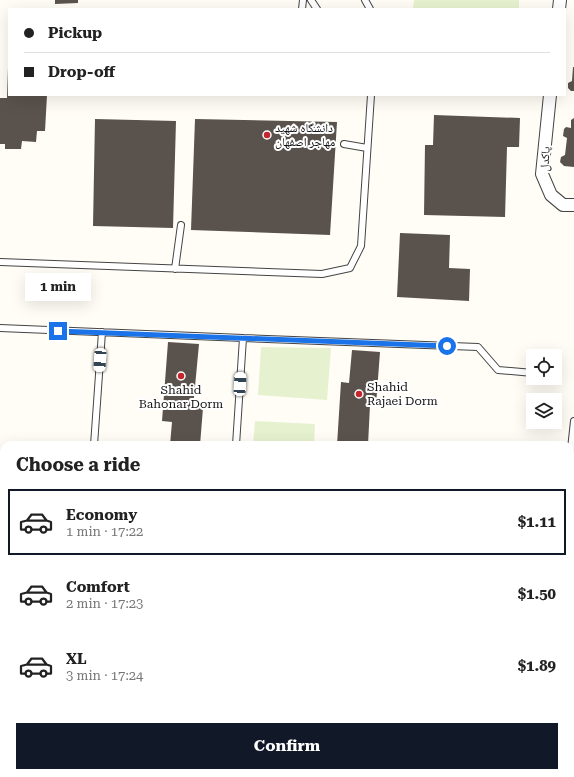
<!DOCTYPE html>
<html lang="en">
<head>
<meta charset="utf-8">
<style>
  body { margin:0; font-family:"Roboto Serif","Noto Naskh Arabic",serif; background:#f2f2f2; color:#222; height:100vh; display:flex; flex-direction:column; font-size:15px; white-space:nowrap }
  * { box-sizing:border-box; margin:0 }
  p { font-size:13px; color:#767676 }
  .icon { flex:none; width:22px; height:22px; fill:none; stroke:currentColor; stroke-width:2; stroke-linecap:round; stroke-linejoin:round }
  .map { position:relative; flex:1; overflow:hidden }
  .details { position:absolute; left:0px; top:441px; width:574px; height:336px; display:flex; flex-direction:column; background:#fff; border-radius:12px 12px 0 0; box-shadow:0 4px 16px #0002 }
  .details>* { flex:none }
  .top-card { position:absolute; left:8px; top:8px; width:558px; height:88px; border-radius:0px; box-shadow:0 4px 16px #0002; display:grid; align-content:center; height:88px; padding:0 16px; background:#fff }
  .fabs { position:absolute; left:526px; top:349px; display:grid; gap:8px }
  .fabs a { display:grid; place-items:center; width:36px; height:36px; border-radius:0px; background:#fff; box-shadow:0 4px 16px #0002; font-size:20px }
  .end { position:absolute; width:18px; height:18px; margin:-9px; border:5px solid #1a73e8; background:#fff; box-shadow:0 0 0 2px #fff }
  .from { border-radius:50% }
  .bubble { position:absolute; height:28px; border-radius:0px; background:#fff; box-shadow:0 4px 16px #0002; font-size:13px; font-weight:700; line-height:28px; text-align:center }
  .car { position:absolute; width:12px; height:24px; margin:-12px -6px; border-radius:5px; box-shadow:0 0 3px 1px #0007; background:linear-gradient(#fff 24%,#345 0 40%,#fff 0 76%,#345 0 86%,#fff 0) }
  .top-card b { display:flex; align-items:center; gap:14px; height:38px; font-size:15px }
  .top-card b+b { border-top:1px solid #e0e0e0 }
  .top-card i { width:10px; height:10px; background:#222 }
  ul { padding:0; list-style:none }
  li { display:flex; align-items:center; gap:12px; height:66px; margin:0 8px 6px; padding:0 8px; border:2px solid transparent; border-radius:0px }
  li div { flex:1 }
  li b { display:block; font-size:15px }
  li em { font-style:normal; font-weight:700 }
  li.current { border-color:#111827 }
  li>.icon { width:36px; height:36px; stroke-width:1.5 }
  h2 { padding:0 16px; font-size:18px; line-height:48px }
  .action { display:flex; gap:8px; margin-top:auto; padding:8px 16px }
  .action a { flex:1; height:46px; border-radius:0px; background:#111827; color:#fff; font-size:16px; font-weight:700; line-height:46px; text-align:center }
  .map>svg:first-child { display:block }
</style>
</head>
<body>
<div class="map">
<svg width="574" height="777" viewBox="0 0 574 777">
  <rect width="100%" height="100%" fill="#fffdf5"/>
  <!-- green -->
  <path fill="#d5ebbd" d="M0,617l4,1v71l-4,-3z"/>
  <!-- pitch -->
  <path fill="#e6f2cf" d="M414,0h105v9h-106z
    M261,347l70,1 -4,52 -69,-5z
    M255,421l60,3 -1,21h-61z"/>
  <!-- building -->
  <path fill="#5a524d" d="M55,0h23v3l-23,1z
    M573,67h1v24h-3l-3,-3v-5l4,-2z
    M8,68h1v27h38l-2,36h-8l-1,11 -14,-1 -1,8h-16v-5h-5v-46h7z
    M434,115l86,3 -1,29h-12l-2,70 -81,-2 1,-70h8z
    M574,118v49l-10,-1 -4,-4 1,-5 4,-2 2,-17 -4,-2 1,-7 2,-2 5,1v-8z
    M95,119l81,2 -3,107 -80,-2z
    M195,119l142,3 -7,113 -139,-5z
    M400,233l50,2 -1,33 21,1 -1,32 -72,-4z
    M168,342l31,2 -6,64h10l-3,37h-30l2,-23 -10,-1z
    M352,350l28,2 -4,53h-6l-2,40h-31l4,-63 8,1z
    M0,727l4,1v45h39v4h-42l1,-26h-2z"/>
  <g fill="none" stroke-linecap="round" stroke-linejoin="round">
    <!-- lane casing -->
    <g stroke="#444" stroke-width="8">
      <path id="lane" d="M311,0l6,9
        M365,0l5,9
        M302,9l1,-9
        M344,144l23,4
        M0,262l322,12 28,-6 11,-22 10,-151
        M175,269l6,-44
        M0,328l243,10
        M555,375h1
        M94,445l8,-113
        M236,445l7,-107 235,9 20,23 35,3
        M570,458l4,-37
        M0,608h4
        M0,696l4,4
        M69,773l3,4
        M254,773l53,4
        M216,777v-4
        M535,777v-4"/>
    </g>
    <!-- street casing -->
    <g stroke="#444" stroke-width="14">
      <path id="street" d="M559,9l1,-9
        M550,95l-8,79 9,21 12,10h11"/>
    </g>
    <!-- lane -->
    <use href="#lane" stroke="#fff" stroke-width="6"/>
    <!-- street -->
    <use href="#street" stroke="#fff" stroke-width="12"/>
  </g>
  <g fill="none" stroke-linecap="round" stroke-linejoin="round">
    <!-- route -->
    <path stroke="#1a73e8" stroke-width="5" d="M58,331l389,15"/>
  </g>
  <!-- markers -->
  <g fill="#c4262e" stroke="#fff" stroke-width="1.5">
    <circle cx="267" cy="135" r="4"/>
    <circle cx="181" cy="376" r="4"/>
    <circle cx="359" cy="394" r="4"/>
  </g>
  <g text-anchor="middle" stroke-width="4" stroke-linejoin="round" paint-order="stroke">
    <!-- poi labels -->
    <g font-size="12" fill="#111" stroke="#fff" text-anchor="start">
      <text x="275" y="132">دانشگاه شهید<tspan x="275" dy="14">مهاجر اصفهان</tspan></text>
      <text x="367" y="391">Shahid<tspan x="367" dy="14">Rajaei Dorm</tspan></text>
      <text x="181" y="394" text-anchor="middle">Shahid<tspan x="181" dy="14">Bahonar Dorm</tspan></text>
    </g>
    <!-- street labels -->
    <g font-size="12" fill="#111" stroke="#fff">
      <text transform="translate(545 159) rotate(-87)" y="4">پاکدل</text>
    </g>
  </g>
</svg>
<div class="fabs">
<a><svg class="icon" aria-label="locate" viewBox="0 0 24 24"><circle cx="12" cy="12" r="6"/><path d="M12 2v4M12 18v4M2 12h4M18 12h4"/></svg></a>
<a><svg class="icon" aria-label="layers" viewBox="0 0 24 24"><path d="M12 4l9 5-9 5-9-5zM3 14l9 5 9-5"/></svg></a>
</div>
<i class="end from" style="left:447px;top:346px"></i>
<i class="end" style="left:58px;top:331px"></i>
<div class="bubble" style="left:25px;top:273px;width:66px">1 min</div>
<i class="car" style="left:100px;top:360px;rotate:184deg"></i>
<i class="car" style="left:240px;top:384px;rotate:3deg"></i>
<div class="top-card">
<b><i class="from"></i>Pickup</b>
<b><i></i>Drop-off</b>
</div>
<section class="details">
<h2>Choose a ride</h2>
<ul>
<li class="current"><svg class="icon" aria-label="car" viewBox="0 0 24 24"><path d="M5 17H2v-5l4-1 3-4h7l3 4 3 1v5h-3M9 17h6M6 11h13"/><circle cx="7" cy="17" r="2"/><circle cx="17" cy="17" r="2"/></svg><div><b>Economy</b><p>1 min · 17:22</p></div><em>$1.11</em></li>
<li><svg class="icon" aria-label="car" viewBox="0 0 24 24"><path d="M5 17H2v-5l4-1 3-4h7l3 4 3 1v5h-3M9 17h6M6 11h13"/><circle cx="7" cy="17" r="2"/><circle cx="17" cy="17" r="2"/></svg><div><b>Comfort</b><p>2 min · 17:23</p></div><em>$1.50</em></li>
<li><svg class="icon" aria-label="car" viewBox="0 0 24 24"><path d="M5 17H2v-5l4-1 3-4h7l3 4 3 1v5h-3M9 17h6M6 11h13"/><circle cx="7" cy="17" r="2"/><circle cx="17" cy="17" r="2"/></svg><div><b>XL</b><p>3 min · 17:24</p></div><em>$1.89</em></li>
</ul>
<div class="action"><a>Confirm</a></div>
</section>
</div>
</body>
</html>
